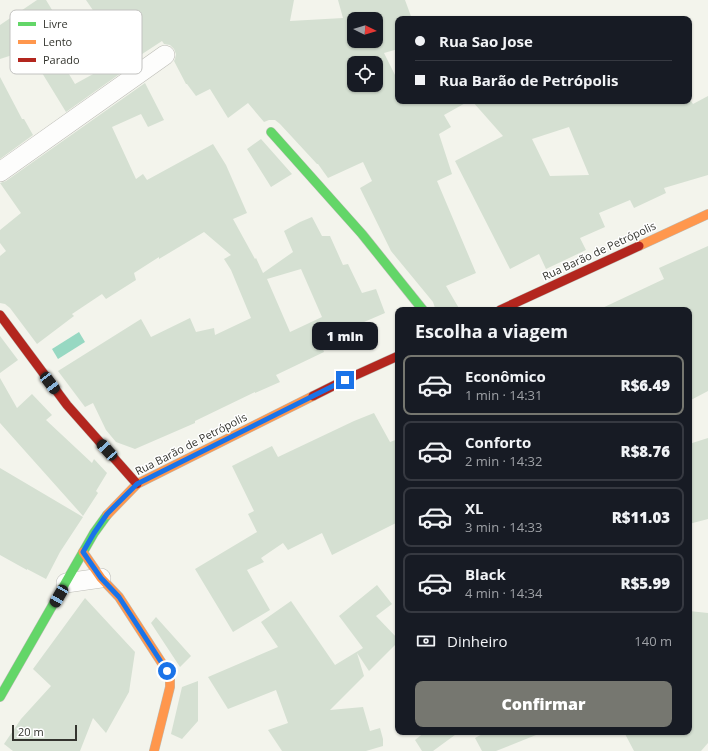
<!DOCTYPE html>
<html lang="pt">
<head>
<meta charset="utf-8">
<style>
  body { margin:0; font-family:"Open Sans",sans-serif; background:#20242c; color:#f1f3f6; height:100vh; display:flex; flex-direction:column; font-size:15px; white-space:nowrap }
  * { box-sizing:border-box; margin:0 }
  p { font-size:13px; color:#9ea1a6 }
  .icon { flex:none; width:22px; height:22px; fill:none; stroke:currentColor; stroke-width:2; stroke-linecap:round; stroke-linejoin:round }
  .map { position:relative; flex:1; overflow:hidden }
  .panel { position:absolute; left:395px; top:307px; width:297px; height:428px; display:flex; flex-direction:column; background:#171b24; border-radius:8px; box-shadow:0 1px 3px #0004 }
  .panel>* { flex:none }
  .banner { position:absolute; left:395px; top:16px; width:297px; height:88px; border-radius:8px; box-shadow:0 1px 3px #0004; display:grid; align-content:center; height:88px; padding:0 20px; background:#171b24 }
  .needle { width:26px; rotate:95deg }
  .fabs { position:absolute; left:347px; top:12px; display:grid; gap:8px }
  .fabs a { display:grid; place-items:center; width:36px; height:36px; border-radius:8px; background:#171b24; box-shadow:0 1px 3px #0004; font-size:20px }
  .scale { position:absolute; left:12px; bottom:10px; width:65px; box-sizing:border-box; padding-left:4px; border:2px solid #33342e; border-top:0; font-size:11px; line-height:14px; white-space:nowrap; color:#33342e; -webkit-text-stroke:3px #fff; paint-order:stroke }
  .end { position:absolute; width:18px; height:18px; margin:-9px; border:5px solid #1a73e8; background:#fff; box-shadow:0 0 0 2px #fff }
  .from { border-radius:50% }
  .bubble { position:absolute; height:28px; border-radius:8px; background:#171b24; box-shadow:0 1px 3px #0004; font-size:13px; font-weight:800; line-height:28px; text-align:center }
  .car { position:absolute; width:12px; height:24px; margin:-12px -6px; border-radius:5px; box-shadow:0 0 3px 1px #0007; background:linear-gradient(#222 24%,#8ab4d8 0 40%,#222 0 76%,#8ab4d8 0 86%,#222 0) }
  .banner b { display:flex; align-items:center; gap:14px; height:38px; font-size:15px }
  .banner b+b { border-top:1px solid #363941 }
  .banner i { width:10px; height:10px; background:#f1f3f6 }
  ul { padding:0; list-style:none }
  li { display:flex; align-items:center; gap:12px; height:60px; margin:0 8px 6px; padding:0 12px; border:2px solid #363941; border-radius:8px }
  li div { flex:1 }
  li b { display:block; font-size:15px }
  li em { font-style:normal; font-weight:800 }
  li.selected { border-color:#767770 }
  li>.icon { width:36px; height:36px; stroke-width:1.5 }
  h2 { padding:0 20px; font-size:18px; line-height:48px }
  .pay { display:flex; align-items:center; gap:10px; height:44px; padding:0 20px; font-size:15px }
  .pay p { margin-inline-start:auto }
  .cta { display:flex; gap:8px; margin-top:auto; padding:8px 20px }
  .cta a { flex:1; height:46px; border-radius:8px; background:#767770; color:#fff; font-size:16px; font-weight:800; line-height:46px; text-align:center }
  .map>svg:first-child { display:block }
</style>
</head>
<body>
<div class="map">
<svg width="708" height="751" viewBox="0 0 708 751">
  <rect width="100%" height="100%" fill="#f3f4ec"/>
  <!-- water -->
  <path fill="#97d8c2" d="M79,332l6,10 -27,17 -6,-10z"/>
  <!-- building -->
  <path fill="#d5e0d2" fill-rule="evenodd" d="M37,0h9l14,23 -16,10 31,51 40,-22 -21,-36 7,-4 -15,-22h208l-4,21 53,-3 -5,-18h67l7,19h-14v30l-14,4 14,28v20h71l-25,14 7,12 -12,7 13,40 -15,7 39,92 -30,13 14,24h-25v-2l-2,-6 -42,-51 -31,-63 12,-7 -9,-19 -35,16 -10,-14h-1l-37,-40 -5,-4h-6l-5,2 -16,-19 -20,15 -18,-29 -14,7 -9,-12h-1l-12,-23 1,-2 1,-5 -2,-5 -4,-4 -6,-1 -2,-3 -29,19 2,3 -69,49 -38,-62 -28,9v-34zM354,19h22v22h-22zM354,63h22v22h-22z
    M0,77l22,42h2l9,16 -33,24z
    M145,83l19,37 -16,7 -7,-13 -29,13 24,52 7,-5 4,6 66,-36 13,21 21,48 -14,6 22,40 1,-1 7,15 30,-21 -9,-21 16,-9 12,-5 10,19h8l13,29 5,-1 14,29 14,-4 9,24 -65,28 4,11 -48,23 4,7 -25,11v-1l-60,29v2l-60,26 -19,-7 -10,-12 -13,-27 -8,4 -27,-36 83,-52 10,18 39,-19 6,14 18,-4 1,7 36,-17 -20,-48 -7,-11 7,-4 -27,-23 -45,27v-2l-25,16 2,7 -30,19 -4,-5 -30,20 2,2 -37,28 -27,-36 -5,-4 -5,-1v-47l6,-5 -6,-8v-13l21,-17 -21,-30 6,-2zM301,269l21,48 -32,15 -23,-53z
    M708,96v79l-44,13 2,5 -32,15 -4,-8 -31,13 6,14 -25,11 6,12 -40,19 -7,-15 -29,15 -55,-108 48,-25 -31,-35h219l2,3zM569,127l20,48 -39,1 -18,-37z
    M261,139l31,35 -21,13 -24,-38z
    M708,246v145l-19,10v-91h-91l66,-31 -5,-11z
    M0,336l18,24 -18,13z
    M0,378l17,30 15,-14 20,21 -6,5 46,43 2,-4 13,14 -11,18 2,2 -15,23 -83,-93z
    M374,413l16,29 8,-3v83l-66,33 -10,-22 -34,17 -5,-7 -22,15 3,4 -17,8 23,40 -37,22 -38,-63 62,-37 -9,-18 6,-3 -22,-45 40,-20 6,11 76,-36z
    M708,438v81l-19,5v-80z
    M0,468l83,49 -23,35 -14,27 -19,-10v1l-27,-15z
    M377,585l15,19 -16,12 22,23v3l-29,29 -12,-18 7,23 -34,34 33,-3 7,24 10,-3 3,11v7l-17,5h-84l-14,-21 20,-7 -12,-33 -48,19 -20,-32 70,-30 -17,-25 30,-21 44,64 28,-17 -24,-32z
    M85,598l50,54 -6,40 -23,41 -13,-15 -13,33h-67l-9,-7 17,-25 30,-33 -18,-17z
    M689,611l19,2v130l-7,8h-67l-10,-19h65z
    M156,617l35,39 -11,11 -29,-44z
    M198,681v40l-16,18 -11,-5 11,-47z
    M425,732h34l-26,19h-11l-7,-11z
    M486,732h55v1l-45,18h-14l-7,-13z"/>
  <g fill="none" stroke-linecap="round" stroke-linejoin="round">
    <!-- street casing -->
    <g stroke="#bdbdb7" stroke-width="20">
      <path id="street" d="M0,172l165,-117
        M66,583l35,-5"/>
    </g>
    <!-- fast casing -->
    <g stroke="#bdbdb7" stroke-width="10">
      <path id="fast" d="M271,132l91,102 61,76
        M0,697l94,-164 13,-18"/>
    </g>
    <!-- slow casing -->
    <g stroke="#bdbdb7" stroke-width="10">
      <path id="slow" d="M639,246l69,-32
        M107,515l30,-31 176,-88
        M83,552l18,26 18,19 48,74 3,8v8l-16,64"/>
    </g>
    <!-- jam casing -->
    <g stroke="#bdbdb7" stroke-width="10">
      <path id="jam" d="M500,310l139,-64
        M0,315l67,90 70,79
        M313,396l32,-16 53,-24"/>
    </g>
    <!-- street -->
    <use href="#street" stroke="#fdfdfc" stroke-width="19"/>
    <!-- fast -->
    <use href="#fast" stroke="#63d668" stroke-width="9"/>
    <!-- slow -->
    <use href="#slow" stroke="#ff974d" stroke-width="9"/>
    <!-- jam -->
    <use href="#jam" stroke="#b3261e" stroke-width="9"/>
  </g>
  <g fill="none" stroke-linecap="round" stroke-linejoin="round">
    <!-- route -->
    <path stroke="#1a73e8" stroke-width="5" d="M167,671l-48,-74 -18,-19 -18,-26 11,-19 13,-19 30,-30 208,-104"/>
  </g>
  <g text-anchor="middle" stroke-width="3" stroke-linejoin="round" paint-order="stroke">
    <!-- street labels -->
    <g font-size="11" fill="#33342e" stroke="#fff">
      <text transform="translate(599 251) rotate(-25)" y="4">Rua Barão de Petrópolis</text>
      <text transform="translate(191 444) rotate(-27)" y="4">Rua Barão de Petrópolis</text>
    </g>
  </g>
  <!-- legend -->
  <rect x="10" y="10" width="132" height="64" rx="6" fill="#fff" stroke="#c2c2c0" stroke-width="1"/>
  <rect x="18" y="22" width="18" height="4" fill="#63d668"/>
  <rect x="18" y="40" width="18" height="4" fill="#ff974d"/>
  <rect x="18" y="58" width="18" height="4" fill="#b3261e"/>
  <g font-size="11" fill="#33342e">
    <text x="43" y="28">Livre</text>
    <text x="43" y="46">Lento</text>
    <text x="43" y="64">Parado</text>
  </g>
</svg>
<div class="fabs">
<a><svg class="needle" viewBox="-14 -14 28 28"><path d="M0-13l5 13h-10z" fill="#e53935"/><path d="M0 13l5-13h-10z" fill="#9ea1a6"/></svg></a>
<a><svg class="icon" aria-label="locate" viewBox="0 0 24 24"><circle cx="12" cy="12" r="6"/><path d="M12 2v4M12 18v4M2 12h4M18 12h4"/></svg></a>
</div>
<div class="scale">20 m</div>
<i class="end from" style="left:167px;top:671px"></i>
<i class="end" style="left:345px;top:380px"></i>
<div class="bubble" style="left:312px;top:322px;width:66px">1 min</div>
<i class="car" style="left:50px;top:383px;rotate:143deg"></i>
<i class="car" style="left:107px;top:450px;rotate:318deg"></i>
<i class="car" style="left:59px;top:596px;rotate:210deg"></i>
<div class="banner">
<b><i class="from"></i>Rua Sao Jose</b>
<b><i></i>Rua Barão de Petrópolis</b>
</div>
<section class="panel">
<h2>Escolha a viagem</h2>
<ul>
<li class="selected"><svg class="icon" aria-label="car" viewBox="0 0 24 24"><path d="M5 17H2v-5l4-1 3-4h7l3 4 3 1v5h-3M9 17h6M6 11h13"/><circle cx="7" cy="17" r="2"/><circle cx="17" cy="17" r="2"/></svg><div><b>Econômico</b><p>1 min · 14:31</p></div><em>R$6.49</em></li>
<li><svg class="icon" aria-label="car" viewBox="0 0 24 24"><path d="M5 17H2v-5l4-1 3-4h7l3 4 3 1v5h-3M9 17h6M6 11h13"/><circle cx="7" cy="17" r="2"/><circle cx="17" cy="17" r="2"/></svg><div><b>Conforto</b><p>2 min · 14:32</p></div><em>R$8.76</em></li>
<li><svg class="icon" aria-label="car" viewBox="0 0 24 24"><path d="M5 17H2v-5l4-1 3-4h7l3 4 3 1v5h-3M9 17h6M6 11h13"/><circle cx="7" cy="17" r="2"/><circle cx="17" cy="17" r="2"/></svg><div><b>XL</b><p>3 min · 14:33</p></div><em>R$11.03</em></li>
<li><svg class="icon" aria-label="car" viewBox="0 0 24 24"><path d="M5 17H2v-5l4-1 3-4h7l3 4 3 1v5h-3M9 17h6M6 11h13"/><circle cx="7" cy="17" r="2"/><circle cx="17" cy="17" r="2"/></svg><div><b>Black</b><p>4 min · 14:34</p></div><em>R$5.99</em></li>
</ul>
<div class="pay"><svg class="icon" aria-label="cash" viewBox="0 0 24 24"><path d="M3 7h18v10H3z"/><circle cx="12" cy="12" r="2"/></svg>Dinheiro<p>140 m</p></div>
<div class="cta"><a>Confirmar</a></div>
</section>
</div>
</body>
</html>
